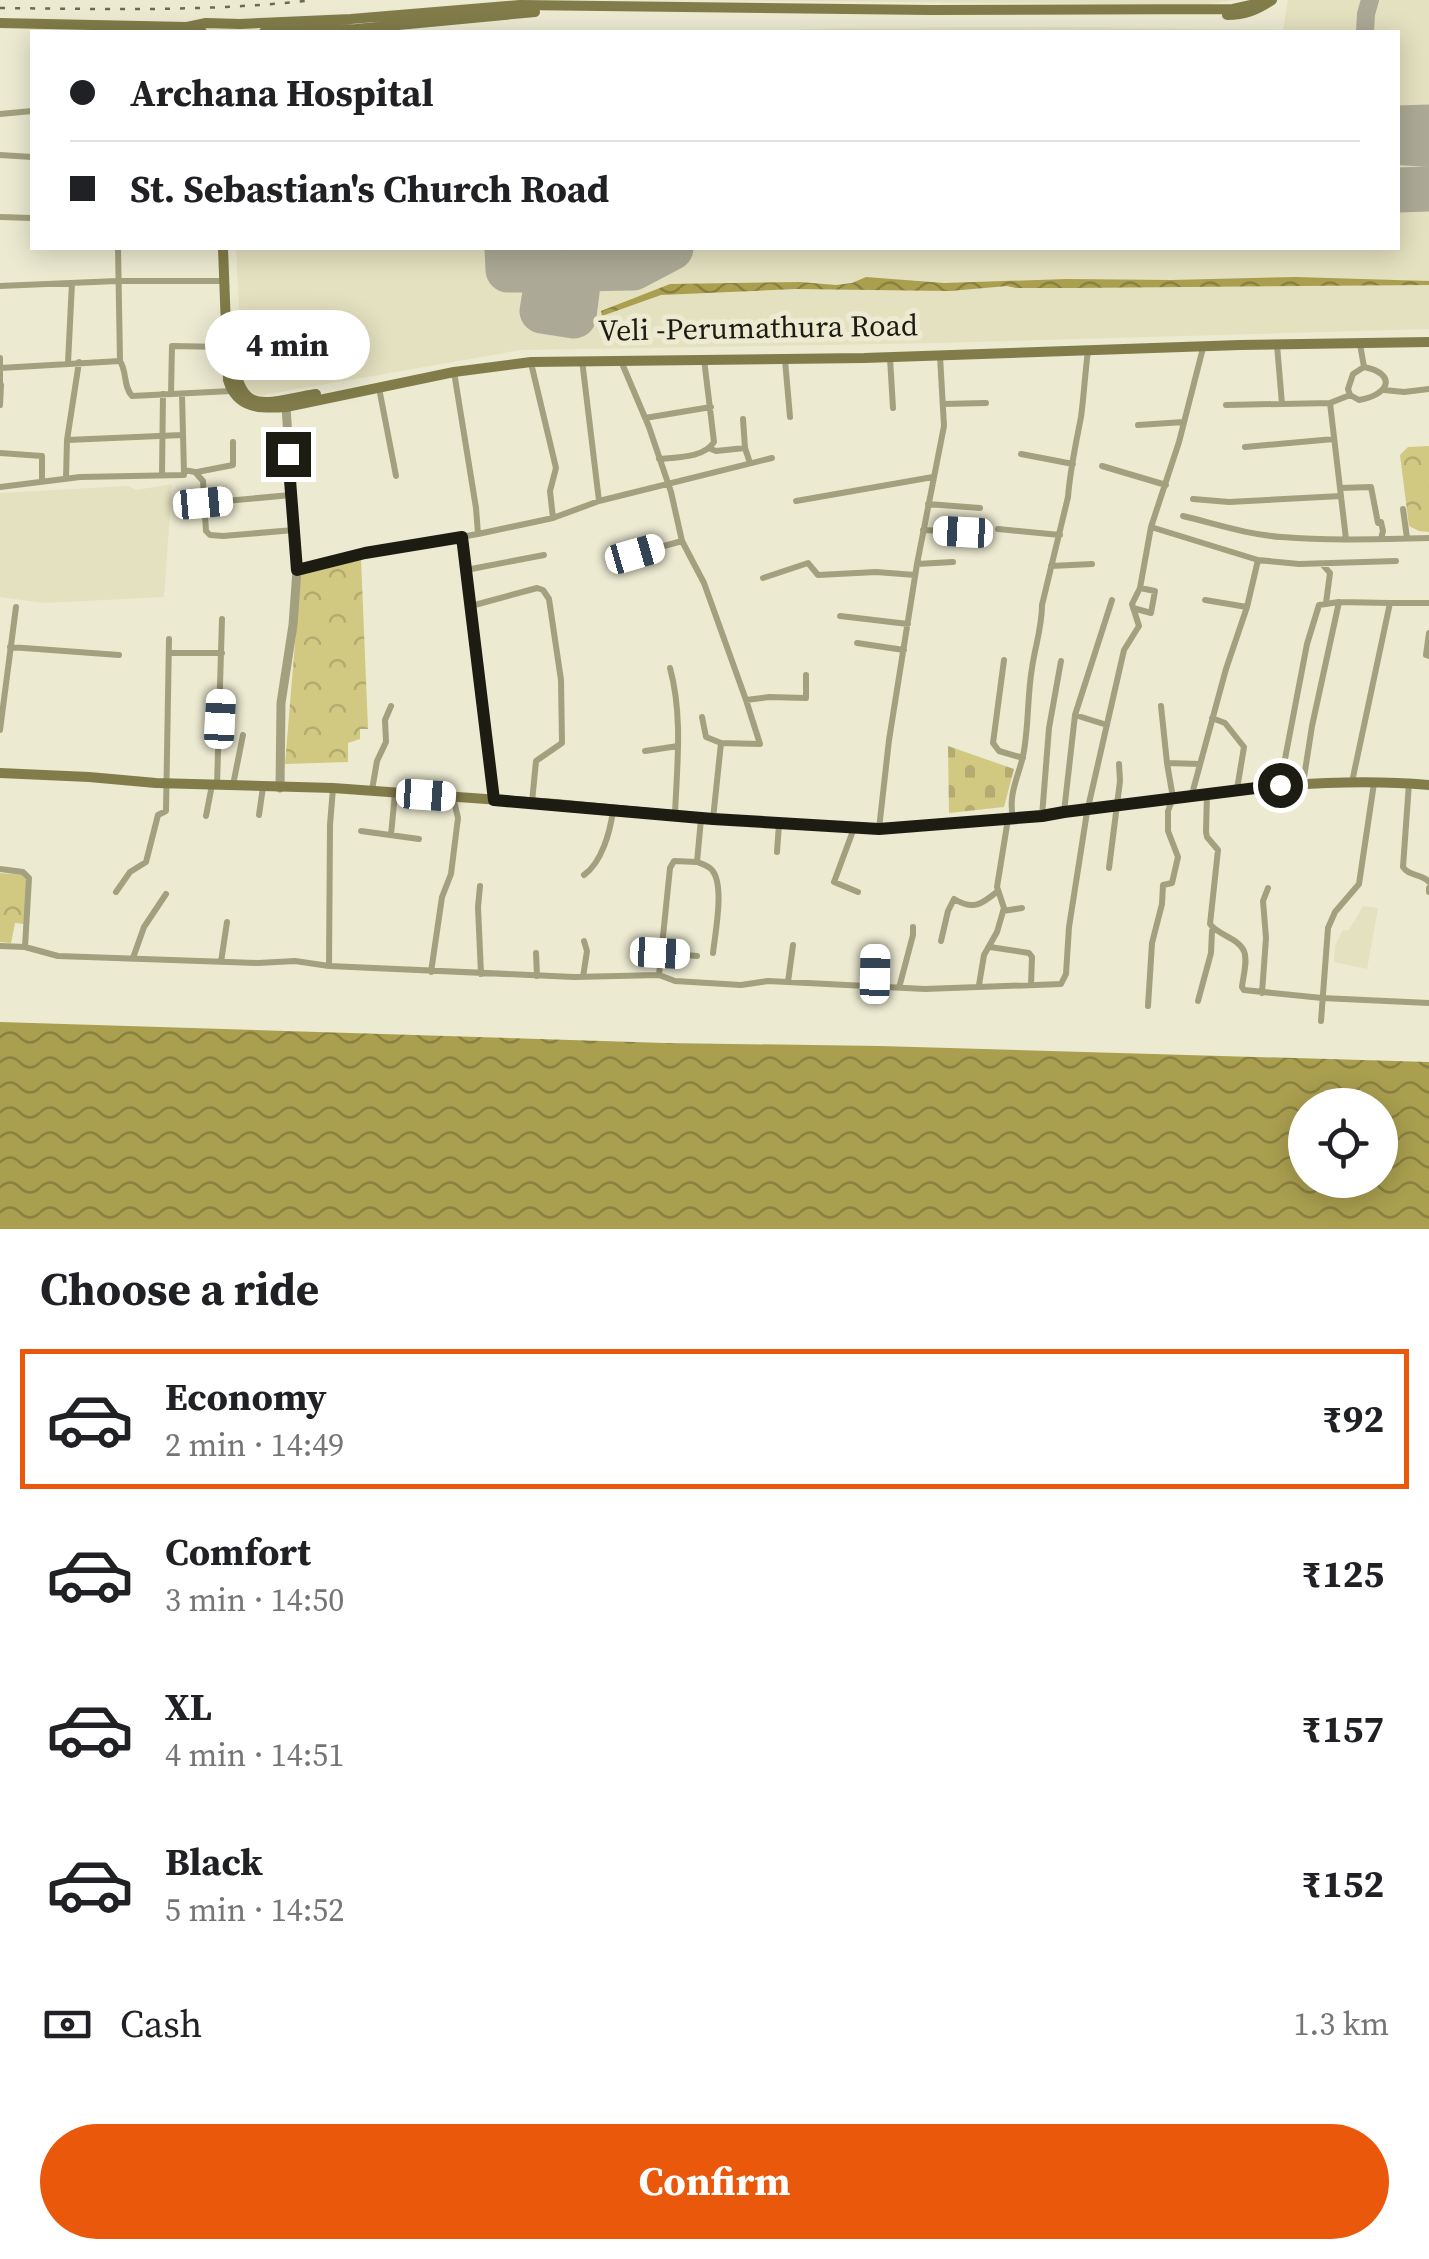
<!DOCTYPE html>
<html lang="en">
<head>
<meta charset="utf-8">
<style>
  body { margin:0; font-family:"Source Serif 4",serif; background:#f2f2f2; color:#202124; height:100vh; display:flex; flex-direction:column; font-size:38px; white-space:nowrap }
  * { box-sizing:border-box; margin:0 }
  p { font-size:32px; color:#757577 }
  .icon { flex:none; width:55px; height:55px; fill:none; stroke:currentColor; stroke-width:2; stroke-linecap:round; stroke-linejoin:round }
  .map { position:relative; height:1229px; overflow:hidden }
  .details { display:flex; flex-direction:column; background:#fff; flex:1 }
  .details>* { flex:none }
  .hud { position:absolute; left:30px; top:30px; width:1370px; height:220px; border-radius:0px; box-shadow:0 5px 25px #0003; display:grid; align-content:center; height:220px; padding:0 40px; background:#fff }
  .tools { position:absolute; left:1288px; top:1088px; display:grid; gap:20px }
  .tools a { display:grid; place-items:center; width:110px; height:110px; border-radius:50%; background:#fff; box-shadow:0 5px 25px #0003; font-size:50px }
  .end { position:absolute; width:45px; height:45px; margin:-22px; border:12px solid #1d1c13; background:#fff; box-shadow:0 0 0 5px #fff }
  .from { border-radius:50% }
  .bubble { position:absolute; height:70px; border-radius:35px; background:#fff; box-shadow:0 5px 25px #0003; font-size:32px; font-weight:700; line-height:70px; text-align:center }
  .car { position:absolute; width:30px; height:60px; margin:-30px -15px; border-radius:12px; box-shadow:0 0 8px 2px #0007; background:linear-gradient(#fff 24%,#345 0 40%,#fff 0 76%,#345 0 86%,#fff 0) }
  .hud b { display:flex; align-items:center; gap:35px; height:95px; font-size:38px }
  .hud b+b { border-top:2px solid #e0e0e0 }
  .hud i { width:25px; height:25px; background:#202124 }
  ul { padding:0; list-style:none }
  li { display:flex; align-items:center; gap:30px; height:140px; margin:0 20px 15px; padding:0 20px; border:5px solid transparent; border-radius:0px }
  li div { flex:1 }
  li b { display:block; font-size:38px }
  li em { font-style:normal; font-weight:700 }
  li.on { border-color:#ea580c }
  li>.icon { width:90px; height:90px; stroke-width:1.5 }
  h2 { padding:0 40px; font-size:45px; line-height:120px }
  .pay { display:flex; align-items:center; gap:25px; height:110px; padding:0 40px; font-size:38px }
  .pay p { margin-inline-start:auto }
  .primary-button { display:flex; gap:20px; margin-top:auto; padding:20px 40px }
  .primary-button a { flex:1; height:115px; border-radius:60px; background:#ea580c; color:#fff; font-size:40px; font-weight:700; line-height:115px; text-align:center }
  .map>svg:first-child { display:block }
</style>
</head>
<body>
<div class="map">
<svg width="1429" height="1229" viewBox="0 0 1429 1229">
  <defs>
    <pattern id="forest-crowns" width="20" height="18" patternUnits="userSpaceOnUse" patternTransform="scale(2.5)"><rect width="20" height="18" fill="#d1c882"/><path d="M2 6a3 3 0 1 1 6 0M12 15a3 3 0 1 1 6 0" fill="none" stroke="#b3ab6f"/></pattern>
    <pattern id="cemetery-stones" width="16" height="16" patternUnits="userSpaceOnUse" patternTransform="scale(2.5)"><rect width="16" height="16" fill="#d1c882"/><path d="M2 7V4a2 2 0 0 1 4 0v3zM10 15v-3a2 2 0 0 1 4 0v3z" fill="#b3ab6f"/></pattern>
    <pattern id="water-waves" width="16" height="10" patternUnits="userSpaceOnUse" patternTransform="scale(2.5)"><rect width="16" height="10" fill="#aa9f4f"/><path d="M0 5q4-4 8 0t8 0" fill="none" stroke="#8a8140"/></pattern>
  </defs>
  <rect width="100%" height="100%" fill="#ecead1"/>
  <!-- built -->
  <path fill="#e4e1c0" d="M707,0h528l-33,5z
    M1288,0h141v329l-493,14 -415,7 -263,46 -11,-6 -4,-6 -7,-136h1162v-216h-641l80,-4 226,-1 220,3z
    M172,484l-8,113 -120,6 -44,-6v-104l128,-7 8,4z
    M1363,906l15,2 -11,61 -33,-7 1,-16 7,-15 7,-1z"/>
  <!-- forest -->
  <path fill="url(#forest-crowns)" d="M1429,446v86l-10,-1 -10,-5 -9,-71 8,-8z
    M361,559l7,170h-8v10l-12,4v19l-63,2 16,-193z
    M0,873l27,2 -3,49 -9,-1 -4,20 -11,-1z"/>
  <!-- cemetery -->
  <path fill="url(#cemetery-stones)" d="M948,746l66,23 -10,38 -55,6z"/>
  <!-- water -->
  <path fill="url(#water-waves)" fill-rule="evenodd" d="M866,277l78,6 123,-4 104,1 125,-3 133,4v4l-356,3h-57l-9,-2 -57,5 -155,-2 -134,6 -59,21 -1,-5 69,-27 130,-2 36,3 16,-2z
    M0,1022l665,21 215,3 549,16v167h-1429zM1380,1105v75h-75v-75z"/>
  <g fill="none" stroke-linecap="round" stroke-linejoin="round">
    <!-- taxiway -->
    <path stroke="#acaa96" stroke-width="18" d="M1365,32l1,-18 4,-14
      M1398,156l31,2
      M545,248h42"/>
    <!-- runway -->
    <path stroke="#acaa96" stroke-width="45" d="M1398,128l31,-1
      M1398,190l31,-1
      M507,248l1,22h41l-7,41 32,5 6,-47 53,-1 38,-20"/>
    <!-- minor -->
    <path stroke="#a3a07f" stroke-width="6" d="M0,114l32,-3
      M0,155l32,2
      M0,217l32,1
      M118,248l2,113
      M0,286l117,-5h107
      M1360,344l4,23
      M1277,345l5,59
      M1203,348l-24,94 -28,85 107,33 41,4 97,-3
      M0,358v27
      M890,358l3,50
      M582,360l17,141
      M785,360l5,57
      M621,361l28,66 22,65 11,49 22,42 42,117 23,-3 37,1v-23
      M68,363l4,-80
      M531,363l25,105 -6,23 3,27
      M1364,367c34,7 25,28 -5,33l-9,-5 -2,-6 5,-15z
      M0,368l120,-7c7,10 3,25 12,35l99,-5
      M379,388l17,88
      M1384,390l20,2 25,-3
      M171,394l1,-48 54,1
      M182,395l2,78
      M1330,403l16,136
      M943,404l43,-1
      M0,405l1,-20
      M1226,405l104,-2 20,-8
      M645,418l66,-11
      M743,419l2,29 5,15
      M1138,425l46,-3
      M67,440l115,-5
      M1245,447l89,-8
      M711,449l5,2 29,-3
      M0,453l42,3v25
      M1021,454l52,10
      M659,459c18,-2 45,-1 55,-17l-10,-83
      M1102,466l64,19
      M197,472l36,-7v-23
      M162,475l1,-81
      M66,478l1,-38 12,-78
      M0,487l80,-10 104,-2v-5l11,2 8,9 3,50 4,4 13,1 71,-6
      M1340,488l31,-1 7,36 3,-1 2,9 -2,8
      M1193,499l36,3 112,-6
      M796,501l137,-24
      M203,503l88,-8
      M928,504l52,4
      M1403,509l4,29
      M1183,516c33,8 66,19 99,21 49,4 98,2 147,1
      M998,529l62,6
      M923,530l40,2
      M478,534l75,-16 46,-17 173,-43
      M462,537l32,262
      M635,554l47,-13
      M917,564l36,-2
      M1322,564l8,9 -4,30
      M1051,566l41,-2
      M297,570l68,-17 113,-19 -2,-26 -22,-136
      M466,570l78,-15
      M763,578l45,-15 10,12 58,-3 39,3
      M1205,600l42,7
      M471,606l66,-18 6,2 6,9 12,81 1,63 -26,18 -4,41
      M1133,608l18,5 4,-22 -15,-3
      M840,616l68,8
      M1429,633l-3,22 3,1
      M857,643l47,7
      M10,647l109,8
      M169,653h53
      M1004,660l-11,83 6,8 24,7
      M670,668c13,48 7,97 5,146
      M1075,715l32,10
      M702,717l4,20 15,6
      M1212,718l13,5 19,24 -7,42
      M0,730l16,-123
      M645,751l33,-5
      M1167,763l33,1
      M1352,782l38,-179h39
      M1409,783l-6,84c6,10 19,6 26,15
      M1303,784l9,-58 27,-124
      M217,785l5,-166
      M233,785l10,-50
      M1280,785l27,-141 12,-39 20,-3 51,1
      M372,790l5,-29 9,-19 -1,-22 6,-14
      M1192,794l34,-125 21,-62 11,-47
      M1207,794l-1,38 1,5 11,13 -8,74c8,11 28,14 34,27 4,9 -1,26 -2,36l2,3 78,8 107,5
      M1064,812l11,-97 37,-115
      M259,815l4,-28
      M206,816l6,-31
      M1042,816l7,-88 12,-67
      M1013,818c-5,-24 5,-40 10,-62 6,-29 4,-59 9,-88 3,-21 10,-41 10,-63l26,-108c2,-27 8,-54 13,-80 3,-22 4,-44 7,-66
      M701,819l-4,43 -23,-1 -4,7 -11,107 16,6 66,4 27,-4 157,8 136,-5 5,-10 3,-47 18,-115 37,-162 15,-24 -7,-22 8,-16 11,-61
      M713,819l8,-76 39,1 -14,-44
      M854,828l-20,54 24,10
      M879,829l10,-89 28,-176 27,-138 -4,-70
      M361,831l58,8
      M391,835l4,-42
      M777,852l2,-28
      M697,862c6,2 11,3 15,8 13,15 3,64 1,83
      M1109,868l11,-87 -1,-17
      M0,869l23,3 6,6 -4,69
      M584,875c18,-13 26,-43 29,-64
      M480,886l-2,21 3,67
      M1429,888v4
      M116,892l14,-20 16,-10 12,-47 8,-4 3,-172
      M1003,911l19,-3
      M941,941l7,-30 6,-12c20,12 28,5 44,-8
      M0,946l25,1 33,9 200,7 37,-2 34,5 245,11 85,-2
      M990,947l39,6 3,4 -1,28
      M536,953l1,23
      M660,953l37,3
      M133,958l11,-31 22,-33
      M221,962l6,-40
      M329,966l1,-141 3,-37
      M431,972l11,-75 9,-23 7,-56 -5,-21
      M583,977l4,-26 -3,-10
      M788,982l5,-37
      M979,985l5,-30 13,-23 7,-24 -7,-21 11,-68
      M868,986l7,-12v-25
      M899,988l14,-53v-8
      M1262,993l4,-55 -3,-37 5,-13
      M1198,1001l13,-48 1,-22
      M1148,1006l4,-63 10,-39 1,-19 9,-2 6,-26 -10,-26v-20l5,-13 -6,-35 -6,-57
      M1321,1021l7,-93 7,-16 24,-28 15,-101"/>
    <!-- tertiary -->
    <path stroke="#a3a07f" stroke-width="9" d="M280,788l1,-85 12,-78 4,-55 -11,-163"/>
    <!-- secondary -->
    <path stroke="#827c4a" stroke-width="10" d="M1227,15c18,0 30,-5 45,-15
      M0,23l187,4 15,5
      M187,27l19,-4 34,1 111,-5 169,-14 410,5 303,-1 22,-5 6,-4
      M264,32l92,-3 179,-17
      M223,248l5,132c9,29 32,29 58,27l168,-35 77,-10 333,-4 376,-13 189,-3
      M233,353c6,66 32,49 83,41
      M0,773l89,4 67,6 177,5 223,16 157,15 166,10 163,-13 22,-4c121,-14 243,-38 365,-27"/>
    <!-- rail -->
    <path stroke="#6b695a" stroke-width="2.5" stroke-dasharray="5 10" stroke-linecap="butt" d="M0,8c106,1 208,4 313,-8"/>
  </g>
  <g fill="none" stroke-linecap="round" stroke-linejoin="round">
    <!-- route -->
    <path stroke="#1d1c13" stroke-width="12" d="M288,454l9,116 68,-17 97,-16 32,263 219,19 166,10 163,-13 22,-4 216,-27"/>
  </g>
  <g text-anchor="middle" stroke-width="10" stroke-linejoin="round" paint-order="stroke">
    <!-- street labels -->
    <g font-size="30" fill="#1d1c13" stroke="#ecead1">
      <text transform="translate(758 328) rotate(-1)" y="10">Veli -Perumathura Road</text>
    </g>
  </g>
</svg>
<div class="tools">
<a><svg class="icon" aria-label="locate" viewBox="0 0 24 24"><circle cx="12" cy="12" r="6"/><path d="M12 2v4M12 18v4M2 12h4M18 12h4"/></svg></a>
</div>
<i class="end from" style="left:1280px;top:785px"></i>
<i class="end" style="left:288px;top:454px"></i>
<div class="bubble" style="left:205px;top:310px;width:165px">4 min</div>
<i class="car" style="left:203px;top:503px;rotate:85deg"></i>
<i class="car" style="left:963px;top:532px;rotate:273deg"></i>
<i class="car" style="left:635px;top:554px;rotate:74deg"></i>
<i class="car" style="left:220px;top:719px;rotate:3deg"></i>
<i class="car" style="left:426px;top:795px;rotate:94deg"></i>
<i class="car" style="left:660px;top:953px;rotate:93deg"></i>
<i class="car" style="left:875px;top:974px;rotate:1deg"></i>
<div class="hud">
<b><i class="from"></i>Archana Hospital</b>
<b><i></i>St. Sebastian's Church Road</b>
</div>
</div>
<section class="details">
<h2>Choose a ride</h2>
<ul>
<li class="on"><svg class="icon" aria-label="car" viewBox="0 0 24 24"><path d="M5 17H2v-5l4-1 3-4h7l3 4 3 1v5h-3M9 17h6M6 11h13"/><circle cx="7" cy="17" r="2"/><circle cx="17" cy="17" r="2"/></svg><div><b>Economy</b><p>2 min · 14:49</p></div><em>₹92</em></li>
<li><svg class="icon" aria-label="car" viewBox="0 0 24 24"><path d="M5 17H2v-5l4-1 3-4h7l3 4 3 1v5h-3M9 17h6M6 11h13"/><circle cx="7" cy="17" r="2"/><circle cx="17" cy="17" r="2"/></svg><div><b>Comfort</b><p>3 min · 14:50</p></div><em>₹125</em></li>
<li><svg class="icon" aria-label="car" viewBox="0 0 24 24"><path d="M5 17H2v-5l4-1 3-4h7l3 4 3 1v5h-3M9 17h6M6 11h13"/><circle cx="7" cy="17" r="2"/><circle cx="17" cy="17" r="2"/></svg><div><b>XL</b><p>4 min · 14:51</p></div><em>₹157</em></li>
<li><svg class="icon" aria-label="car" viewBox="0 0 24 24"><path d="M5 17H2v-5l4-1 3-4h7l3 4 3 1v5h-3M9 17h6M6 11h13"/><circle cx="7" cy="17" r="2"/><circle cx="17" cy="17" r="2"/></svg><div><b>Black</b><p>5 min · 14:52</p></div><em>₹152</em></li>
</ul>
<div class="pay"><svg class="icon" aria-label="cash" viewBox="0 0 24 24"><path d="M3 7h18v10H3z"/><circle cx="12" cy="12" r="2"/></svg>Cash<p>1.3 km</p></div>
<div class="primary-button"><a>Confirm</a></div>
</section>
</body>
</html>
